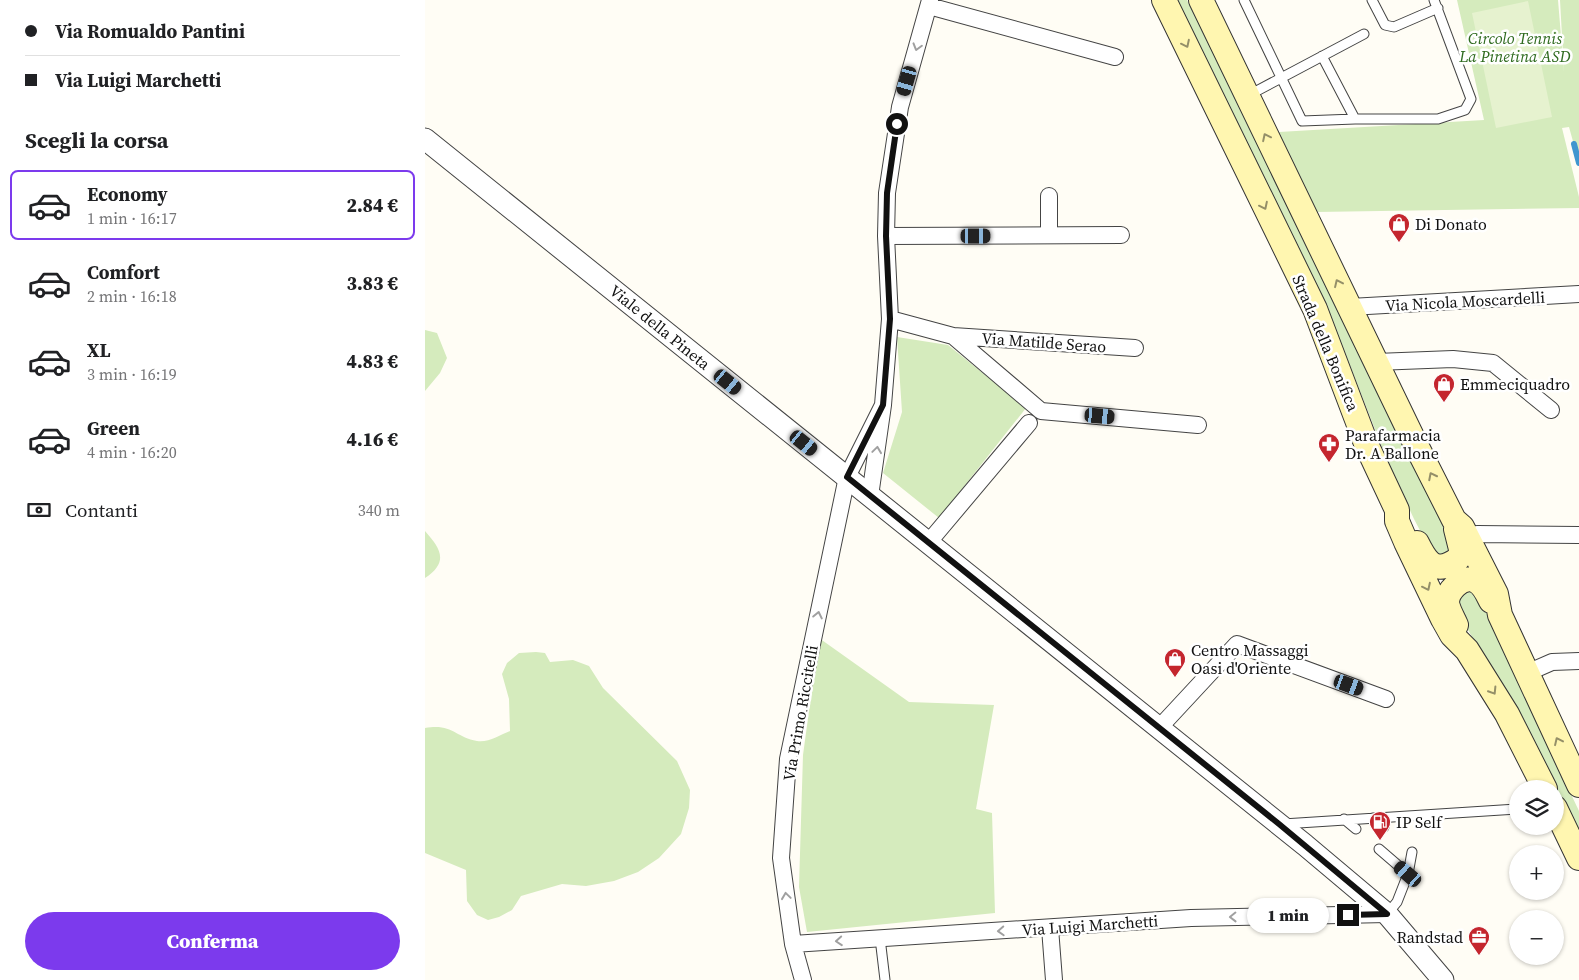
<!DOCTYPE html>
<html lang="it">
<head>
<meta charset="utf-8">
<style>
  body { margin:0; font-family:"Source Serif 4",serif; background:#f6f6f6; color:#202124; height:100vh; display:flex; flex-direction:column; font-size:19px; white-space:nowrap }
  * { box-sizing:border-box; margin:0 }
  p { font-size:16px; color:#757577 }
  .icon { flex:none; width:28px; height:28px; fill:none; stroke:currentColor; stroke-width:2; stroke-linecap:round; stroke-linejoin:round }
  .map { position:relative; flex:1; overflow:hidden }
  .sheet { display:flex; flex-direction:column; background:#fff; width:425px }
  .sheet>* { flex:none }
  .top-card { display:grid; align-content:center; height:110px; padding:0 25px; background:#fff }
  .buttons { position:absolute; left:1084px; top:780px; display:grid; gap:10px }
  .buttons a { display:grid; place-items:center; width:55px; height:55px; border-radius:50%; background:#fff; box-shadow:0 1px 4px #0004; font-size:25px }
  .end { position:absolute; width:22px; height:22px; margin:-11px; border:6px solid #111; background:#fff; box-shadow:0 0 0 2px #fff }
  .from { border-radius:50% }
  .bubble { position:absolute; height:35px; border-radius:18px; background:#fff; box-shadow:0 1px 4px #0004; font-size:16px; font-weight:800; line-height:35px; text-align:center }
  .car { position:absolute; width:15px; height:30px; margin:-15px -8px; border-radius:6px; box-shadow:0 0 4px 1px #0007; background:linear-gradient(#222 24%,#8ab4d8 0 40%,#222 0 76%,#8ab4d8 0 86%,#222 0) }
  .top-card b { display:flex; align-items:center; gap:18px; height:48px; font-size:19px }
  .top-card b+b { border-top:1px solid #e0e0e0 }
  .top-card i { width:12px; height:12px; background:#202124 }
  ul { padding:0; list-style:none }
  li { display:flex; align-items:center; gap:15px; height:70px; margin:0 10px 8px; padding:0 15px; border:2px solid transparent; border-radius:8px }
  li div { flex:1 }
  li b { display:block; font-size:19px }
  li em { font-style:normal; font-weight:800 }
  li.active { border-color:#7c3aed }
  li>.icon { width:45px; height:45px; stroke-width:1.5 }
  h2 { padding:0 25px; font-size:22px; line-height:60px }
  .pay { display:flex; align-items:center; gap:12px; height:55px; padding:0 25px; font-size:19px }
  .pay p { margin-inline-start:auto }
  .button { display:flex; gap:10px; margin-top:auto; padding:10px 25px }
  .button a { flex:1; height:58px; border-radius:30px; background:#7c3aed; color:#fff; font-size:20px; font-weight:800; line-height:58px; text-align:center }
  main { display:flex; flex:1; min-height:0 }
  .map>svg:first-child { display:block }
</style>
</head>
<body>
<main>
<section class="sheet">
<div class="top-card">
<b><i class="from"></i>Via Romualdo Pantini</b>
<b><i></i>Via Luigi Marchetti</b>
</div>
<h2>Scegli la corsa</h2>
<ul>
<li class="active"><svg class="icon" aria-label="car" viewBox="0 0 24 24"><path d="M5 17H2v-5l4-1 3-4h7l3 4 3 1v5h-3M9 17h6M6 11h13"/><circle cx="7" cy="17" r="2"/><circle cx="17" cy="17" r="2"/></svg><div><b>Economy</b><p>1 min · 16:17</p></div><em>2.84 €</em></li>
<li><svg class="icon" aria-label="car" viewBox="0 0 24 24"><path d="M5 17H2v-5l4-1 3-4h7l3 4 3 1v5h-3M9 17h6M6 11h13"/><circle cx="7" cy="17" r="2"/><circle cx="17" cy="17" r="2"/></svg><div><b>Comfort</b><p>2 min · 16:18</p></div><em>3.83 €</em></li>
<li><svg class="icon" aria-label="car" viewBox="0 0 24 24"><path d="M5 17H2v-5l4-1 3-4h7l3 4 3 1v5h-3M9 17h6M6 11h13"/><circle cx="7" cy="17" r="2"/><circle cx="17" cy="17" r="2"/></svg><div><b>XL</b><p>3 min · 16:19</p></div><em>4.83 €</em></li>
<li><svg class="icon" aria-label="car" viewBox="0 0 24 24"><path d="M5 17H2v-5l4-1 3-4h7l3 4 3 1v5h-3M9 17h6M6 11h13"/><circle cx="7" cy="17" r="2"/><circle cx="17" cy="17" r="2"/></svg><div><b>Green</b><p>4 min · 16:20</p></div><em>4.16 €</em></li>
</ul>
<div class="pay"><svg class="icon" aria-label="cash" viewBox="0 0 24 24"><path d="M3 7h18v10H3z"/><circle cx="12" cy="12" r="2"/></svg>Contanti<p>340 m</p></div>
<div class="button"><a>Conferma</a></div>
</section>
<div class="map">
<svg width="1154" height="980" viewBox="0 0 1154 980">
  <rect width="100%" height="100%" fill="#fffdf5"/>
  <!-- green -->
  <path fill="#d5ebbd" d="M748,0h14l143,292 123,244 -2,12 -8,6h-6l-11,-12 -12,-23 -25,-54 -44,-112z
    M1032,0h101l6,72 -4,-72h19v163l-10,-36 -7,1 17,69v11l-263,4 -37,-80 205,-12z
    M0,330l12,3 10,25 -7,15 -15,18z
    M472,337l51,8 78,63 -87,110 -56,-45 19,-61z
    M0,531c16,18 24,31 0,47z
    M1046,587l20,27 6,24 82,173v28l-69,-139 -48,-80 -5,-24z
    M394,638l90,64 85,3 -18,104 16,4 3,100 -188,19 -8,-45 4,-132z
    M111,652l9,1 5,9 23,-2 16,6 14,22 74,73 13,29 -1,18 -8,26 -22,24 -21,14 -24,9 -28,5 -24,-2 -41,12 -9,14 -13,7 -11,3 -11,-5 -10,-14 -1,-31 -41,-17v-125c27,-5 30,9 52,13 11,2 23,-6 33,-10l-1,-32 -7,-25 5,-11 12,-10z"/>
  <!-- pitch -->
  <path fill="#e6f2cf" d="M1103,1l24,116 -56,11 -24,-115z"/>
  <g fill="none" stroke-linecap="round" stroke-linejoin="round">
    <!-- stream -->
    <path stroke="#3f96cf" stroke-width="6" d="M1149,144l5,19"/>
    <!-- service casing -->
    <g stroke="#444" stroke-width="11">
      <path id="service" d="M819,0l58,121 53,-2 -33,-63
        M947,0l13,25 9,2 44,-19
        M824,95l115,-61
        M930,119h83l27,-9 6,-11 -37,-99
        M948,818l11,9
        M919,819l12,10
        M858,824l234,-15
        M954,849l29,25 -11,28 -10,12
        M983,874l4,-22
        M455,938l5,42"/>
    </g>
    <!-- minor casing -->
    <g stroke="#444" stroke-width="18">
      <path id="minor" d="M504,6l186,51
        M624,235v-39
        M461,236l235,-1
        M925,307l229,-13
        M465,319l63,17 88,75 157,14
        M528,336l182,12
        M951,362l77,-3 40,4 58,47
        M445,496l13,-91 7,-86 -4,-83 1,-43 13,-86 30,-107
        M1043,538l9,-4 102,1
        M503,543l101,-120
        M1102,673l25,-11 27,-1
        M734,728l78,-84 149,55
        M625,928l4,52
        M368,944l398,-26 196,-4
        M378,980l-10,-36 -12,-86 7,-99 59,-282 36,-72"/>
    </g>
    <!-- tertiary casing -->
    <g stroke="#444" stroke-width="23">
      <path id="tertiary" d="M0,139l880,706 82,69 56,66"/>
    </g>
    <!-- secondary casing -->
    <g stroke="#333" stroke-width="26">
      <path id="secondary" d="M739,0l151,309 52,137 30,64v11l9,21 37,77 9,16 15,15 40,64 38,75
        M776,0l216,447 37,73 8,7 34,67 4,21 79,170
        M992,543c7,14 15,30 33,21 6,-3 9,-5 12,-11l-6,-24
        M1031,625c-3,-7 -8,-15 -9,-22 0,-12 14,-27 27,-23 9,3 13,13 17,21
        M1130,808l24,50"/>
    </g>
    <!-- service -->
    <use href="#service" stroke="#fff" stroke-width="9"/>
    <!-- minor -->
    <use href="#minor" stroke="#fff" stroke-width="16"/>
    <!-- tertiary -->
    <use href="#tertiary" stroke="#fff" stroke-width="21"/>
    <!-- secondary -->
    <use href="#secondary" stroke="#fff6b0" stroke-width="24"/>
  </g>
  <!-- one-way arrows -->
  <defs><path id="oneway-chevron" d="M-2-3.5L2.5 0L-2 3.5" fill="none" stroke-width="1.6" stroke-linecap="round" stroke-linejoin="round" transform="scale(1.25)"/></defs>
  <g stroke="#948f68">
    <use href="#oneway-chevron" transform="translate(761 44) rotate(64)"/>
    <use href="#oneway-chevron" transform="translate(841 137) rotate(-116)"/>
    <use href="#oneway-chevron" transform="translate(839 206) rotate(64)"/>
    <use href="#oneway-chevron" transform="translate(913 283) rotate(-115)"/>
    <use href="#oneway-chevron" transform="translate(1007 476) rotate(-117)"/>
    <use href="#oneway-chevron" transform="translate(1002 587) rotate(64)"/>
    <use href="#oneway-chevron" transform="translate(1068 691) rotate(58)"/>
    <use href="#oneway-chevron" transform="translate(1133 741) rotate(-115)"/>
  </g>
  <g stroke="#a0a0a0">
    <use href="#oneway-chevron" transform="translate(492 47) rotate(106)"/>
    <use href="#oneway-chevron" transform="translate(452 450) rotate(-82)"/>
    <use href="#oneway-chevron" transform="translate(393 615) rotate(-78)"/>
    <use href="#oneway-chevron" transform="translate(361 896) rotate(-98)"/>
    <use href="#oneway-chevron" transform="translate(808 917) rotate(179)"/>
    <use href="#oneway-chevron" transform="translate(576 931) rotate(177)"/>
    <use href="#oneway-chevron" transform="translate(414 941) rotate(176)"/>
  </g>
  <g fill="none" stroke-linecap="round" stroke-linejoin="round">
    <!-- route -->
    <path stroke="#111" stroke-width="6" d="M472,124l-10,69 -1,43 4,83 -7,86 -36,72 432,347 108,90 -39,1"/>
  </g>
  <!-- icons -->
  <defs>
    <g id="shop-pin" transform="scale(1.125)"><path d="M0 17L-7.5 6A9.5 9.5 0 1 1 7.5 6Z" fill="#c4262e" stroke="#fff"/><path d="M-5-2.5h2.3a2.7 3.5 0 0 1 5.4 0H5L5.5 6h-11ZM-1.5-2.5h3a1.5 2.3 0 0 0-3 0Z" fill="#fff"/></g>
    <g id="pharmacy-pin" transform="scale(1.125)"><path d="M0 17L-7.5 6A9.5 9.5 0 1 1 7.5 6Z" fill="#c4262e" stroke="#fff"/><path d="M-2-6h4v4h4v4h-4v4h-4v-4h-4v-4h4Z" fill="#fff"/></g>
    <g id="fuel-pin" transform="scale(1.125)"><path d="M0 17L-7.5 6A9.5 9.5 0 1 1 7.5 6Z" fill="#c4262e" stroke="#fff"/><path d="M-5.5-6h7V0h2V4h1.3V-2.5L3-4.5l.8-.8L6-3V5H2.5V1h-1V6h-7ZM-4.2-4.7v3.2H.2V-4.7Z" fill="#fff"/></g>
    <g id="office-pin" transform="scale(1.125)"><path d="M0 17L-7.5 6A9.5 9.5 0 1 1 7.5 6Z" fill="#c4262e" stroke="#fff"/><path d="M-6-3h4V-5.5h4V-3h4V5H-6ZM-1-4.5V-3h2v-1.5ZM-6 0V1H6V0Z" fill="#fff"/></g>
  </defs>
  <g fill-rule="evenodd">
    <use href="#shop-pin" x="974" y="224"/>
    <use href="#shop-pin" x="1019" y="384"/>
    <use href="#pharmacy-pin" x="904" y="444"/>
    <use href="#shop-pin" x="750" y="659"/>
    <use href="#fuel-pin" x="955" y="822"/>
    <use href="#office-pin" x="1054" y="937"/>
  </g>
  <g text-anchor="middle" stroke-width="5" stroke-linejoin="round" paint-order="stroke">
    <!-- park labels -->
    <g font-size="16" font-style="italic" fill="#2f6b1f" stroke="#fff">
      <text x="1090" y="44">Circolo Tennis<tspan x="1090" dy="18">La Pinetina ASD</tspan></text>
    </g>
    <!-- poi labels -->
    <g font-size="16" fill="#111" stroke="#fff" text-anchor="start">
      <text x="990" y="230">Di Donato</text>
      <text x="1035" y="390">Emmeciquadro</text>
      <text x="920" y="441">Parafarmacia<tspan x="920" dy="18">Dr. A Ballone</tspan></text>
      <text x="766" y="656">Centro Massaggi<tspan x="766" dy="18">Oasi d'Oriente</tspan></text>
      <text x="971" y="828">IP Self</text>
      <text x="1038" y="943" text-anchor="end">Randstad</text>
    </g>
    <!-- street labels -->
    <g font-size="16" fill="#111" stroke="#fff">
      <text transform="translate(1040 301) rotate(-3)" y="6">Via Nicola Moscardelli</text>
      <text transform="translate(235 327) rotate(39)" y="6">Viale della Pineta</text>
      <text transform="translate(619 342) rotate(4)" y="6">Via Matilde Serao</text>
      <text transform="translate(901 343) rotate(67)" y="6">Strada della Bonifica</text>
      <text transform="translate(375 713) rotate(-80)" y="6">Via Primo Riccitelli</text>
      <text transform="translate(665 925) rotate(-4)" y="6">Via Luigi Marchetti</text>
    </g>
  </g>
</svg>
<div class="buttons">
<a><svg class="icon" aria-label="layers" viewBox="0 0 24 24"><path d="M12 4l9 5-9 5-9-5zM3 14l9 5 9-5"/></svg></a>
<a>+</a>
<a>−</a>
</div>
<i class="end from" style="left:472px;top:124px"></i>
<i class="end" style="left:923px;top:915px"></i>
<div class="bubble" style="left:822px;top:898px;width:82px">1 min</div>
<i class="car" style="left:482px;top:81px;rotate:196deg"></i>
<i class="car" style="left:551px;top:236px;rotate:90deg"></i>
<i class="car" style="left:303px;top:382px;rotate:129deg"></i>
<i class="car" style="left:675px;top:416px;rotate:95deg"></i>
<i class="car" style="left:379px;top:443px;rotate:129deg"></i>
<i class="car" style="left:924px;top:685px;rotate:110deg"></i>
<i class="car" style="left:983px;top:874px;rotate:311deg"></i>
</div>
</main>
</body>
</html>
